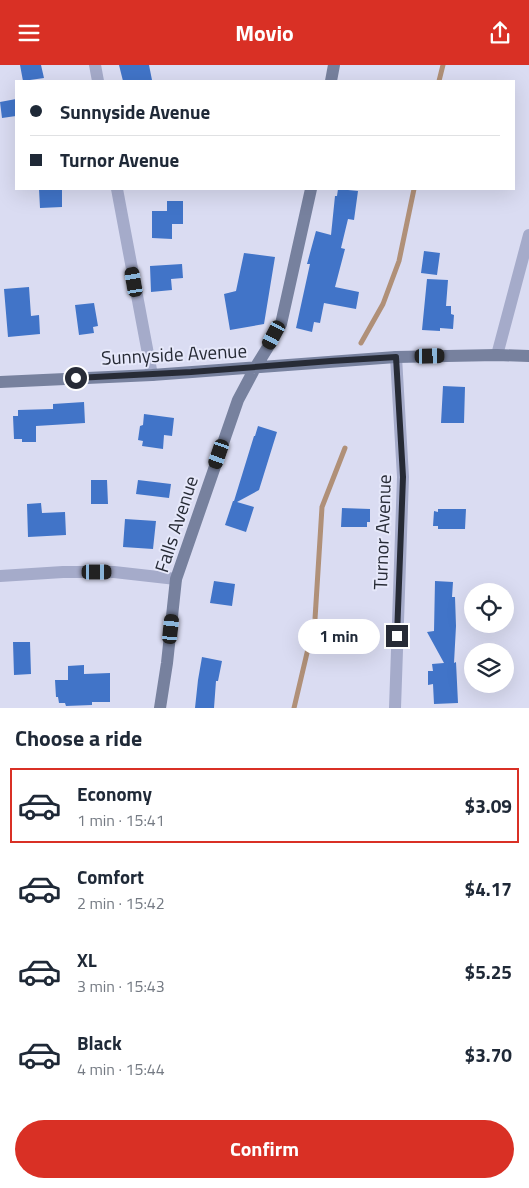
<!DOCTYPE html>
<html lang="en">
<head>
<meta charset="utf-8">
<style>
  body { margin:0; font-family:"Titillium Web",sans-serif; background:#f6f6f7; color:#1f2937; height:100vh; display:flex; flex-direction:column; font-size:19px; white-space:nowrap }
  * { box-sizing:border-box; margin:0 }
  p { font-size:16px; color:#747a83 }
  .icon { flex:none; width:28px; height:28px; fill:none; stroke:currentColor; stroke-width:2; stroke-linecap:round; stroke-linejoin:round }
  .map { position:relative; height:643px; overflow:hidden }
  .details { display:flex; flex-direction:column; background:#fff; flex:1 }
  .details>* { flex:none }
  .hud { position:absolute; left:15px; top:15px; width:500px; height:110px; border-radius:0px; box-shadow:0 5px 20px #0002; display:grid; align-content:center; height:110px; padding:0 15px; background:#fff }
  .controls { position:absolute; left:464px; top:518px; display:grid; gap:10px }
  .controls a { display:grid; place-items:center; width:50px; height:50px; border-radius:50%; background:#fff; box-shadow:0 5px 20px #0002; font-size:25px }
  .end { position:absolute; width:22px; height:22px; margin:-11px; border:6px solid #272b36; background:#fff; box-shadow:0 0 0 2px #fff }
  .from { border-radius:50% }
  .bubble { position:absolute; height:35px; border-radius:18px; background:#fff; box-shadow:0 5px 20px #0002; font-size:16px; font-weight:700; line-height:35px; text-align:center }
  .car { position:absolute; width:15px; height:30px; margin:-15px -8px; border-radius:6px; box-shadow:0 0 4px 1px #0007; background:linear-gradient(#222 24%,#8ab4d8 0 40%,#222 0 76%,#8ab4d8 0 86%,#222 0) }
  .hud b { display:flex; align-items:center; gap:18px; height:48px; font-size:19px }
  .hud b+b { border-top:1px solid #e0e1e3 }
  .hud i { width:12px; height:12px; background:#1f2937 }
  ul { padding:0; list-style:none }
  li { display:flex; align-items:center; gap:15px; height:75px; margin:0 10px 8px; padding:0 5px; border:2px solid transparent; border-radius:0px }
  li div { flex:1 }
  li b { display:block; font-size:19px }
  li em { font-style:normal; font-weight:700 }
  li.on { border-color:#d93025 }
  li>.icon { width:45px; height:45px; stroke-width:1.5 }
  h2 { padding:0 15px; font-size:22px; line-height:60px }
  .cta { display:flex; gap:10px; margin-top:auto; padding:10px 15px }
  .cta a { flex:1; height:58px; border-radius:30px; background:#d93025; color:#fff; font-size:20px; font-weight:700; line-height:58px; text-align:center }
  header { display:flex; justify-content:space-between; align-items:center; height:65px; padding:0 15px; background:#d93025; color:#fff; font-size:22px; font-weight:700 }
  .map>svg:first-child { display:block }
</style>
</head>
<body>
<header><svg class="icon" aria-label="menu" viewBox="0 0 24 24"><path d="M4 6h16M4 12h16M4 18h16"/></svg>Movio<svg class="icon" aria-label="share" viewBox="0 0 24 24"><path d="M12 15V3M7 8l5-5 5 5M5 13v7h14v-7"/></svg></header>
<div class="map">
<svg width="529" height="643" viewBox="0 0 529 643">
  <rect width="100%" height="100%" fill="#dadcf2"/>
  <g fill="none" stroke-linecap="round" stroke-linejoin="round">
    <!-- stream -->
    <path stroke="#b09078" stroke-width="5" d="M439,16l4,-16
      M361,278l22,-39 16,-43 15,-72
      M294,643l21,-89 7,-112 23,-59"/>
  </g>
  <!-- building -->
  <path fill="#4174c8" d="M20,0h21l3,13 -21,3z
    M119,0h30l3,15 -8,1h-21z
    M16,34v17l-14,2 -2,-16z
    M39,124h23v18l-22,1z
    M338,124l20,2 -4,29 -6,-1 -7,29 4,1 -10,38 24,5 -3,17 -32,-6 -4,20 -6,-1 -2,10 -16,-4 14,-64h-3l9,-33 15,4 4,-39h2z
    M167,136h16v23h-11v15l-20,-1v-27h15z
    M424,186l16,2 -3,22 -16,-2z
    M244,188l31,4 -11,67 -34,6 -6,-36 12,-3z
    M182,199l1,14 -12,1 1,11 -21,2 -1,-26z
    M427,214l21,1 -2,26h5v8l3,1 -1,14 -13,-1v3l-18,-1z
    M29,222l2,29 8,-1 1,19 -32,3 -4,-48z
    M94,238l4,23 -5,1 1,6 -15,2 -4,-30z
    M443,321l22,1 -1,36h-23z
    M84,337l1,21 -49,3v16h-14v-3h-8l-1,-23h5v-6l35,-1v-5z
    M144,349l30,4 -2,18 -8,-1 -1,14 -21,-3 1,-5 -5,-1 2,-14 3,-1z
    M258,361l19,6 -18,58 -22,12 17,5 -8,25 -21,-7 8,-24h1l20,-65h1z
    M91,415h16l1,24h-17z
    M138,415l33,4 -2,14 -33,-4z
    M41,438l1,10 23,-1 1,23 -38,2 -1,-33z
    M342,443l28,1v13h-3v5h-26z
    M438,444h28l-1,20h-27v-3h-5l1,-15 4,1z
    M125,454l31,2 -3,28 -30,-2z
    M214,516l21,3 -3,22 -22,-3z
    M435,516l18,1 -1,15h3l1,29 -2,37 2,-1 2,41 -24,1 -1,-20 -5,1v-14h5l-1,-7 12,-1 -17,-31 7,-1z
    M13,577h17l1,32 -17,1z
    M202,592l20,4 -4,20h-2l-2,27h-19l3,-28z
    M84,600v9l26,-1v29h-18v3l-26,1 -1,-3h-6l-1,-6h-2l-1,-17h13v-14z"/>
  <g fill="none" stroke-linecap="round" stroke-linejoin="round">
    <!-- street -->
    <path stroke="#a5abca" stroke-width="12" d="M95,0l3,16
      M117,124l35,186
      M497,290l32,-120
      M0,511l63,-4h51l62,7
      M395,643l8,-231 -7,-120"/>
    <!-- secondary -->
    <path stroke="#77819e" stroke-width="12" d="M331,16l3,-16
      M0,317l152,-7 244,-18 101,-2 32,1
      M160,643l7,-45 9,-84 62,-179 17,-32 13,-21 13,-23 30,-135"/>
  </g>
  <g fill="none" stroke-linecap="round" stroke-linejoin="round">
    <!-- route -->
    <path stroke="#272b36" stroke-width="6" d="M76,313l115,-6 140,-11 65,-4 7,120 -6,159"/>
  </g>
  <g text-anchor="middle" stroke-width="4" stroke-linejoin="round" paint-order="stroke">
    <!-- street labels -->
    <g font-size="19" fill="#272b36" stroke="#e6e8fa">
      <text transform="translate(174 289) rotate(-3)" y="7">Sunnyside Avenue</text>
      <text transform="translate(176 459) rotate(-72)" y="7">Falls Avenue</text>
      <text transform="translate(382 467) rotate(-88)" y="7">Turnor Avenue</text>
    </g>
  </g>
</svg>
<div class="controls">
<a><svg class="icon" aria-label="locate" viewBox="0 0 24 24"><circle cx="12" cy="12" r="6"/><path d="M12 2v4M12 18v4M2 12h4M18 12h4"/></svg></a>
<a><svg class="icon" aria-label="layers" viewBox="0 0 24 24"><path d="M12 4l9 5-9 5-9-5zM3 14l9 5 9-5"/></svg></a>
</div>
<i class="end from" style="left:76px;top:313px"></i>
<i class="end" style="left:397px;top:571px"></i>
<div class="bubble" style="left:298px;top:554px;width:82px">1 min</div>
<i class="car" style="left:134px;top:217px;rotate:350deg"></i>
<i class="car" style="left:274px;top:270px;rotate:208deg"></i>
<i class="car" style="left:430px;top:291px;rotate:89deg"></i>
<i class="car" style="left:219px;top:389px;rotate:199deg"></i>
<i class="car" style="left:97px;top:507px;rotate:90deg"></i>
<i class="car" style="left:171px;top:564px;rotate:6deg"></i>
<div class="hud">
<b><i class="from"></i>Sunnyside Avenue</b>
<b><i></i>Turnor Avenue</b>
</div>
</div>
<section class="details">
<h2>Choose a ride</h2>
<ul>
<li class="on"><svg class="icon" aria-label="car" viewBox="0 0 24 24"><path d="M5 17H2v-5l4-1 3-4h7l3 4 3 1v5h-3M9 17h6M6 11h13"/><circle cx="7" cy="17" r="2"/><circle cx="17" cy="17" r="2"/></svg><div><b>Economy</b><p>1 min · 15:41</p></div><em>$3.09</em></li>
<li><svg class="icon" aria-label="car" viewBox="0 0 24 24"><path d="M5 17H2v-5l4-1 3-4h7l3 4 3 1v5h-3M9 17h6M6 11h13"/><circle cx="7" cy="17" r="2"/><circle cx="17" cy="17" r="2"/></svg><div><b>Comfort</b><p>2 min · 15:42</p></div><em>$4.17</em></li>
<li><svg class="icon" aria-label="car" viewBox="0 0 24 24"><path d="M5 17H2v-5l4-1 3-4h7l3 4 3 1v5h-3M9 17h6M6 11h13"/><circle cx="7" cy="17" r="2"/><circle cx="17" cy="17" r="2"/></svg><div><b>XL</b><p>3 min · 15:43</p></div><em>$5.25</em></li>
<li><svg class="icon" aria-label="car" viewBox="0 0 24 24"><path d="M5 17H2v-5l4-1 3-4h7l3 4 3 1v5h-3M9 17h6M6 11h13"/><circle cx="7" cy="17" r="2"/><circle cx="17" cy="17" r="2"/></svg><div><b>Black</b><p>4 min · 15:44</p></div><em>$3.70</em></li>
</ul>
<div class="cta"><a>Confirm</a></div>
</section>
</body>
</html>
